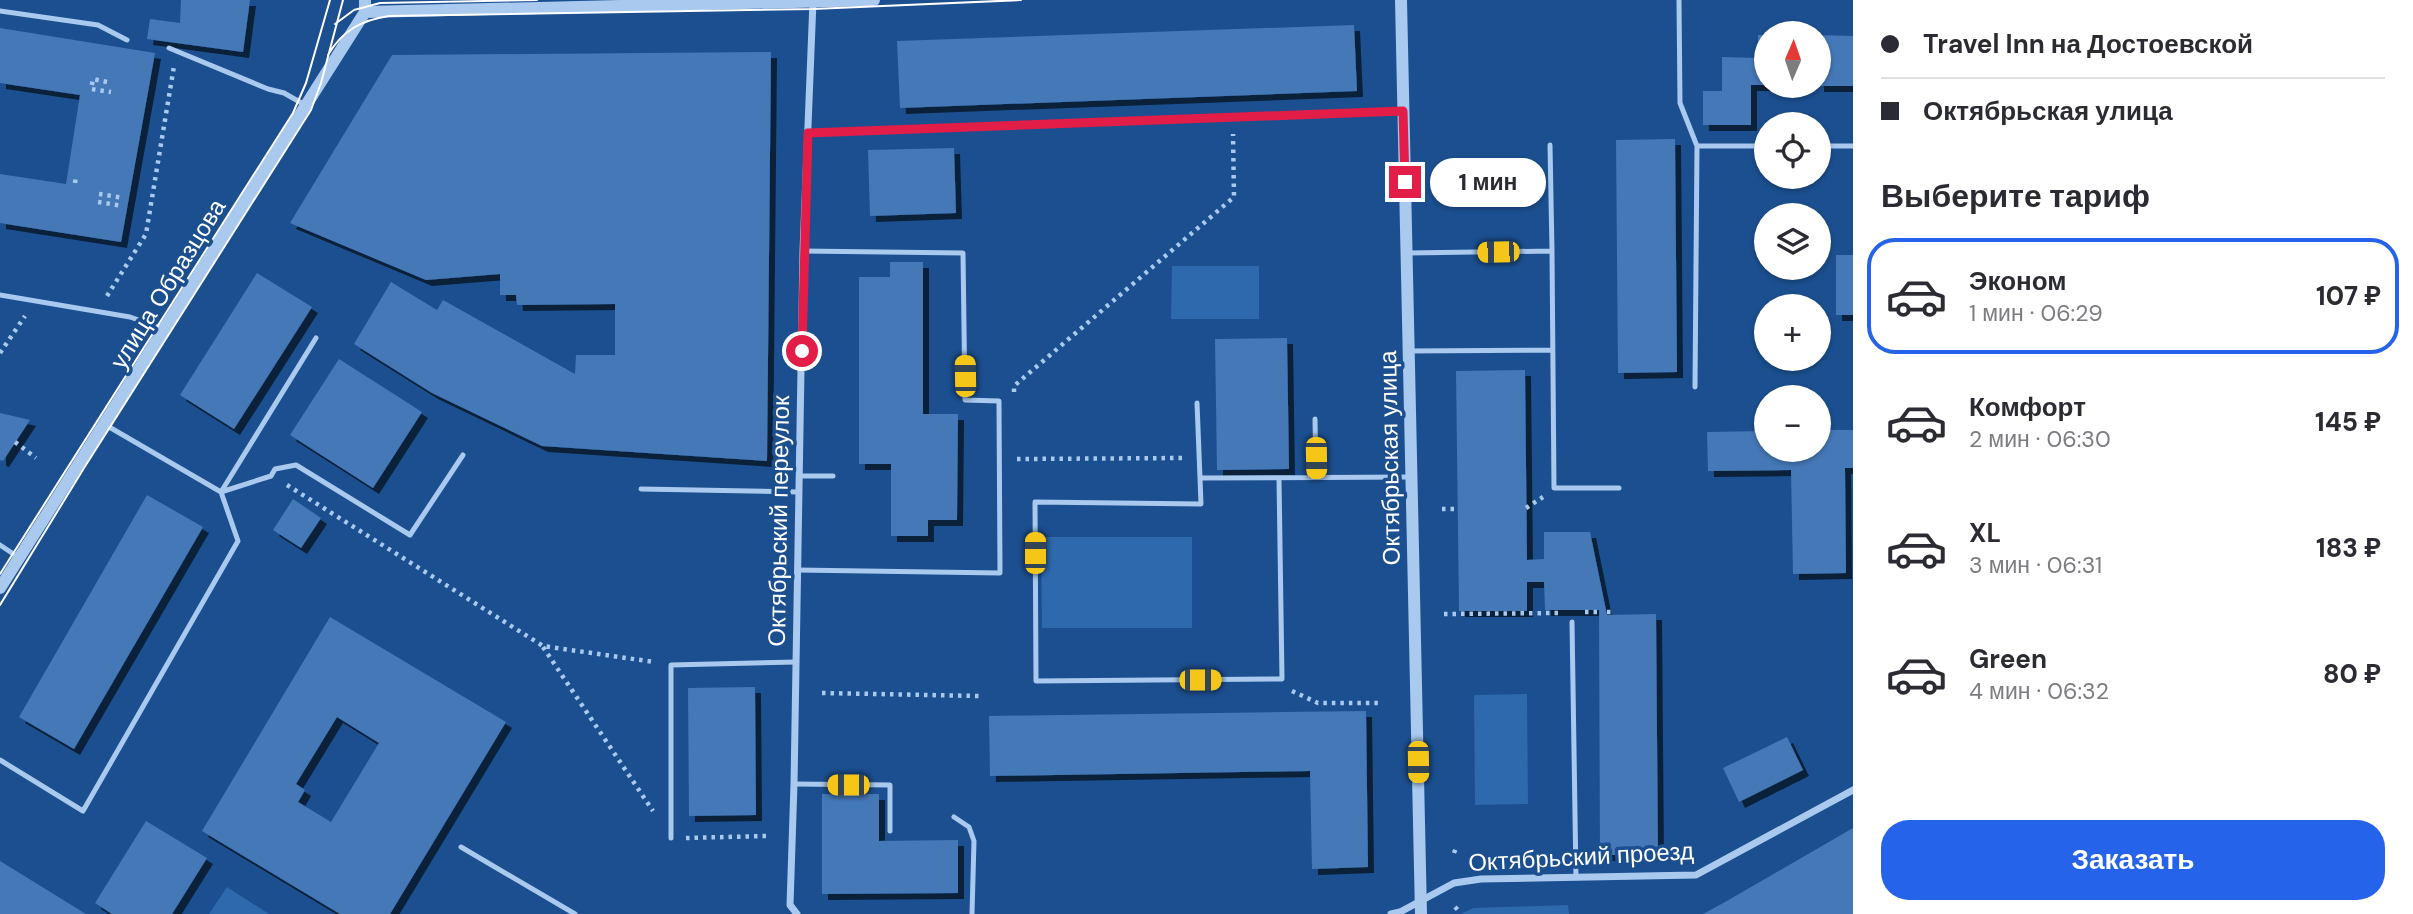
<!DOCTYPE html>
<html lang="ru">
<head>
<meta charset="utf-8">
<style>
  body { margin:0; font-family:"DM Sans",sans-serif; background:#f2f2f3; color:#2b2b33; height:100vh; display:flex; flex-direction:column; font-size:26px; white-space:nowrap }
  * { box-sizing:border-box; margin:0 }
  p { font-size:23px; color:#7c7c81 }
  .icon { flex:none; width:38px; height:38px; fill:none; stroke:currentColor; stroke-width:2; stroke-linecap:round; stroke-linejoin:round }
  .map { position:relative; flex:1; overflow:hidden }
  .drawer { display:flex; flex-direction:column; background:#fff; width:560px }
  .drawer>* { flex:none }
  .top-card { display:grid; align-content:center; height:154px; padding:0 28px; background:#fff }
  .needle { width:46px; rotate:2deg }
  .fabs { position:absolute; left:1754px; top:21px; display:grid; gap:14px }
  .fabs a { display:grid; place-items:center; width:77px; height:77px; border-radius:50%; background:#fff; box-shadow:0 2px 5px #0004; font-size:35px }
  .end { position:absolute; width:32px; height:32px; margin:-16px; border:9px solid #e11d48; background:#fff; box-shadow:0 0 0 4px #fff }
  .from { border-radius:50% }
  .bubble { position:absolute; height:49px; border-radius:24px; background:#fff; box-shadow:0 2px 5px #0004; font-size:23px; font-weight:800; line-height:49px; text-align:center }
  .car { position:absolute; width:21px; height:42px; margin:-21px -10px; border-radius:9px; box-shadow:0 0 5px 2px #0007; background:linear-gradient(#f5c518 24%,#345 0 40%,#f5c518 0 76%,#345 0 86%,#f5c518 0) }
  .top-card b { display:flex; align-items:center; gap:24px; height:66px; font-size:26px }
  .top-card b+b { border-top:2px solid #e1e1e2 }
  .top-card i { width:18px; height:18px; background:#2b2b33 }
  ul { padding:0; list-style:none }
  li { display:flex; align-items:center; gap:21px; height:116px; margin:0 14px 10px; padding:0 14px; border:4px solid transparent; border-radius:28px }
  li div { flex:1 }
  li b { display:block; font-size:26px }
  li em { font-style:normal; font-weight:800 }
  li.selected { border-color:#2563eb }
  li>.icon { width:63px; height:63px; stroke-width:1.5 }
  h2 { padding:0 28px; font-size:32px; line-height:84px }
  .button { display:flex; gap:14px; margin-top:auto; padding:14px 28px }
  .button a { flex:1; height:80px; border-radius:28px; background:#2563eb; color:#fff; font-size:28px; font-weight:800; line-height:80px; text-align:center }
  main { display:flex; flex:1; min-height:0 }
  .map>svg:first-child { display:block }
</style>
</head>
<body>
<main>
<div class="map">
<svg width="1853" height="914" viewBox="0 0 1853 914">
  <defs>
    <filter id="shadow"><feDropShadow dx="6" dy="6" stdDeviation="0" flood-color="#0009"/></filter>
  </defs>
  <rect width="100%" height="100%" fill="#1b4f8f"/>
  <!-- green -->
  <path fill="#2e69ad" d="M1172,266h87v53h-88z
    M1041,537h151v91h-150z
    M1527,694l1,110 -53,1 -1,-110z
    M227,887l42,27h-60z
    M1568,905l1,9h-108l12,-6z"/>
  <!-- building -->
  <path fill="#4478b7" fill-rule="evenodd" filter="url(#shadow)" d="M181,0h69l-7,52 -96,-13 3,-20 30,4z
    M1354,25l3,66 -457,17 -3,-67z
    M0,28l155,25 -34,189 -121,-19v-49l66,10 14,-89 -80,-12z
    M1758,35h8v50h-15v40h-48v-34h19v-34l36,1z
    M1818,35l35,1v50h-35z
    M771,52l-4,409 -225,-15 -110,-53 -78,-49 37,-62 46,28 6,-10 132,74 1,-19h39v-51l-98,1 -1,-10h-16v-21l-74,6 -136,-57 102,-168z
    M1675,139l2,233 -59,1 -2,-233z
    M954,148l2,65 -86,3 -2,-66z
    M1836,255h17v60h-17z
    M890,262h33v152h35l-1,106h-29v16h-37v-72h-32v-187h31z
    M257,273l55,34 -78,122 -54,-34z
    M1287,338l2,131 -72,1 -2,-131z
    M339,359l83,53 -49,76 -83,-53z
    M1525,370l2,190 17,-1v-27h46l17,83 49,-1 2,241h-58l-1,-245h-54l-1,-28h-17v29h-68l-3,-240z
    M0,413l30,7 -27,41 -3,-1z
    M1818,430h35v38h-8l1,105 -53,1 -2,-104 -83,1 -1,-39 59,-1v19h52z
    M147,495l56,32 -129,222 -55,-32z
    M293,499l28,19 -20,30 -28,-18z
    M330,617l176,105 -116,192h-50l-138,-83zM337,717l42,26 -48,79 -33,-20 7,-12 -9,-6z
    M755,687l1,128 -67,1 -1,-128z
    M1366,711l2,156 -56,2 -2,-98 -320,5 -1,-60z
    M1787,737l16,33 -64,32 -16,-34z
    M822,794h57v47l79,-1v53l-136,1z
    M146,821l61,37 -35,56h-60l-17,-11z
    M1853,828v86h-150l22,-12z
    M0,861l86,53h-86z"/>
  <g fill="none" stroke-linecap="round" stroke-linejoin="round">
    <!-- path -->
    <path stroke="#a9c9ee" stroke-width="4.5" stroke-dasharray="3.5 5" stroke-linecap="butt" d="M107,82l-14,-3 -2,10 20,3
      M75,183l1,-7
      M99,194l25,4
      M98,202l25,4
      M107,296l39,-62 28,-168
      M0,353l25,-37
      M1014,392v-6l220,-189 -1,-63
      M15,442l21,16
      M1017,459l166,-1
      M287,485l256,161 111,16
      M1526,508l17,-11
      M1442,509h15
      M1585,612h14
      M1607,612h8
      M1444,614l115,-1
      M543,647l110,164
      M1292,691l26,12h61
      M822,693l159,3
      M686,838l81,-2
      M1454,853l2,-5
      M1455,907l3,3"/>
    <!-- service -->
    <path stroke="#a9c9ee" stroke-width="5" d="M1679,0l1,103 17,43 -2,241
      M0,11l98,14 29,15
      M169,48l99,41 16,4 21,12
      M808,133l595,-21
      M1550,145l2,106
      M1697,146h69
      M1818,146h35
      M1407,253l145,-2 2,237h65
      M0,295l130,22 34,12
      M1408,351l144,-1
      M1197,403l3,75 212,-1
      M1315,419l1,59
      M799,476h34
      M1200,478l1,26 -166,-2 1,179 246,-2 -3,-201
      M641,489l158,3
      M221,492l50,-16 4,-7 21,-4 114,70 53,-80
      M221,492l95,-154
      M0,545l18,12
      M797,570l203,3 -1,-172 -34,-1 -2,-147 -160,-2
      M1572,622l4,256
      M0,760l83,51 155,-270 -17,-49 -117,-68
      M794,784l96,1v46
      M954,817l15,10 5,14 -2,73
      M671,838v-173l125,-3
      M461,847l114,67"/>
    <!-- minor -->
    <path stroke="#a9c9ee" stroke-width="7" d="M797,914l-7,-9 4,-121 9,-533 10,-250
      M1391,914l9,-2 54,-29 27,-4 215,-4 157,-85"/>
    <!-- tertiary -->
    <path stroke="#a9c9ee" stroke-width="12" d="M1401,0l20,914
      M365,12l509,-12
      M0,588l365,-576v-12"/>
    <!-- tram -->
    <path stroke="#fff" stroke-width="2" d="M335,24l19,-14 26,-7 157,-3
      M328,55c14,-24 33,-35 61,-39l424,-7 208,-9
      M0,574l293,-461 13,-30 24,-83
      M0,605l84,-137 227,-358 10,-27 22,-83"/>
  </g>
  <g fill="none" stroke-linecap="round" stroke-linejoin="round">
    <!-- route -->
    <path stroke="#e11d48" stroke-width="9" d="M802,351l6,-218 595,-22 2,71"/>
  </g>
  <g text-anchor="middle" stroke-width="7" stroke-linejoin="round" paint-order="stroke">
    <!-- street labels -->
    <g font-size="24" fill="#fff" stroke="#1b4f8f">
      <text transform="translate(168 284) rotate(-58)" y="8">улица Образцова</text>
      <text transform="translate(1390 458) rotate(-91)" y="8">Октябрьская улица</text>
      <text transform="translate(779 521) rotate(-89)" y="8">Октябрьский переулок</text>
      <text transform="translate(1581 857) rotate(-3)" y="8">Октябрьский проезд</text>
    </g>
  </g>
</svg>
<div class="fabs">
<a><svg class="needle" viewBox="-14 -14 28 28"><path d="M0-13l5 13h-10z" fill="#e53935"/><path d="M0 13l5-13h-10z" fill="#7c7c81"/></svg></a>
<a><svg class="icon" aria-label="locate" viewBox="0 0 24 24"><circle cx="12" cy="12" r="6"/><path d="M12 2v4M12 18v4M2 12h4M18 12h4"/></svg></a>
<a><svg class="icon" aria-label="layers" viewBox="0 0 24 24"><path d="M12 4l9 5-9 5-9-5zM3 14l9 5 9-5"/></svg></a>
<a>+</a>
<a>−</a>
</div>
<i class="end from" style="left:802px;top:351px"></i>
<i class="end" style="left:1405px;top:182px"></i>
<div class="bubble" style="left:1430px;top:158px;width:116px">1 мин</div>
<i class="car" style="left:1498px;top:252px;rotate:269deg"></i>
<i class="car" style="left:965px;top:376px;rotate:359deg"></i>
<i class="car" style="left:1316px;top:458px;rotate:179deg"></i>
<i class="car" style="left:1035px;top:553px;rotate:0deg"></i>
<i class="car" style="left:1200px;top:680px;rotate:90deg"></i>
<i class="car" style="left:1418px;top:762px;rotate:179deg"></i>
<i class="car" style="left:848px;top:785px;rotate:270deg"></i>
</div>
<section class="drawer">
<div class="top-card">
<b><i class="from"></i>Travel Inn на Достоевской</b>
<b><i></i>Октябрьская улица</b>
</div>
<h2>Выберите тариф</h2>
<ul>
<li class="selected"><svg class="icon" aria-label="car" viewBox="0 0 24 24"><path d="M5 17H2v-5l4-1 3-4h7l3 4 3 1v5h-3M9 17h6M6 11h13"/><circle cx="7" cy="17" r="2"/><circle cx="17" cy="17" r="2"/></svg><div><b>Эконом</b><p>1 мин · 06:29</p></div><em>107 ₽</em></li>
<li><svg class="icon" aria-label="car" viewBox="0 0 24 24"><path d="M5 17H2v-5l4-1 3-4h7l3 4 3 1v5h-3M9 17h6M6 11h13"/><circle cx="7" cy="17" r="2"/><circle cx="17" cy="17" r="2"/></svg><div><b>Комфорт</b><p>2 мин · 06:30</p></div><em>145 ₽</em></li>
<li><svg class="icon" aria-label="car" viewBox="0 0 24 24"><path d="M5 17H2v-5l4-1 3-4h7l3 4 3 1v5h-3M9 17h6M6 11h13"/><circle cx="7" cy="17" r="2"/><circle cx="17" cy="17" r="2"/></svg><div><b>XL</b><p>3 мин · 06:31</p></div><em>183 ₽</em></li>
<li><svg class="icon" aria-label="car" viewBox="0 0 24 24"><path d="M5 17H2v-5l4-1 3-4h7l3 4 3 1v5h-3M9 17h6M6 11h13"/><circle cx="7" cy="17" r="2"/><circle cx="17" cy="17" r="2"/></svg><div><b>Green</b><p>4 мин · 06:32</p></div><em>80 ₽</em></li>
</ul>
<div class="button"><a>Заказать</a></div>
</section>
</main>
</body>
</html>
